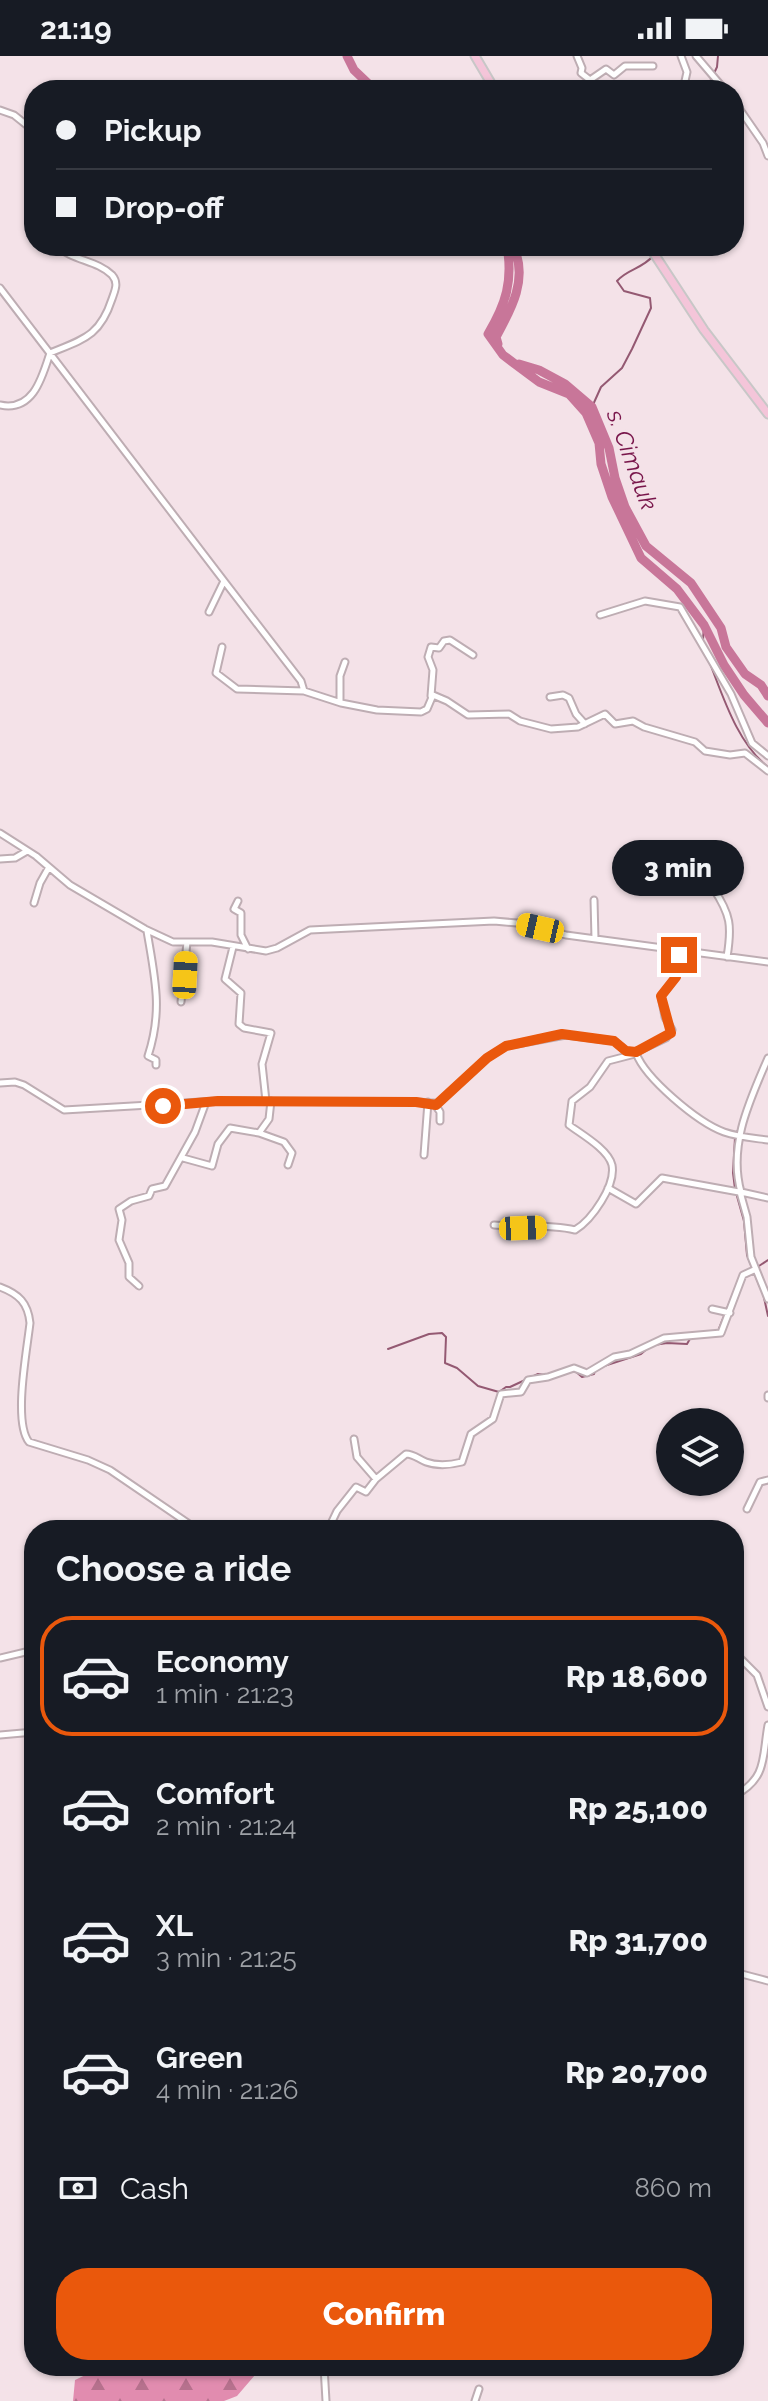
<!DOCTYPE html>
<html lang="en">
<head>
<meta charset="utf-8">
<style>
  body { margin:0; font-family:Raleway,sans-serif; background:#242831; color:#f1f3f6; height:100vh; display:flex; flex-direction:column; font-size:30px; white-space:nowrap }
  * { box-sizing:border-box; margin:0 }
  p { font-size:26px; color:#9ea1a6 }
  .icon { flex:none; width:44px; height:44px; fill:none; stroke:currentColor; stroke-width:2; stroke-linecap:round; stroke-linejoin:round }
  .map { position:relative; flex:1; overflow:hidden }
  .panel { position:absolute; left:24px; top:1464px; width:720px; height:856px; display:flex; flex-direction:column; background:#171b24; border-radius:32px; box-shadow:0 2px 6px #0004 }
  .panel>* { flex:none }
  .hud { position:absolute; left:24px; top:24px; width:720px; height:176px; border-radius:32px; box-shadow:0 2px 6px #0004; display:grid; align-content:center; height:176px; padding:0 32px; background:#171b24 }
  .fabs { position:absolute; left:656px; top:1352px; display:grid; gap:16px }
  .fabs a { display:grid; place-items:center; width:88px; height:88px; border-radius:50%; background:#171b24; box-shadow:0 2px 6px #0004; font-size:40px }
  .end { position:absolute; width:36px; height:36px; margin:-18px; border:10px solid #ea580c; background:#fff; box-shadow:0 0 0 4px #fff }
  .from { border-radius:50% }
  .bubble { position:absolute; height:56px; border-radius:28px; background:#171b24; box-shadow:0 2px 6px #0004; font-size:26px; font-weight:800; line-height:56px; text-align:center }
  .car { position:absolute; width:24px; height:48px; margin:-24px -12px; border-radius:10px; box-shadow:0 0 6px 2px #0007; background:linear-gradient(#f5c518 24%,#345 0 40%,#f5c518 0 76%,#345 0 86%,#f5c518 0) }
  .hud b { display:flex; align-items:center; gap:28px; height:76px; font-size:30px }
  .hud b+b { border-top:2px solid #363941 }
  .hud i { width:20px; height:20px; background:#f1f3f6 }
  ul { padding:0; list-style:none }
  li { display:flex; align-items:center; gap:24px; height:120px; margin:0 16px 12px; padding:0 16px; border:4px solid transparent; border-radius:32px }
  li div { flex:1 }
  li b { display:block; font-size:30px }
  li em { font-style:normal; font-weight:800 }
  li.current { border-color:#ea580c }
  li>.icon { width:72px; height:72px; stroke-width:1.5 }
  h2 { padding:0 32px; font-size:36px; line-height:96px }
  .pay { display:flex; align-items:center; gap:20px; height:88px; padding:0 32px; font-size:30px }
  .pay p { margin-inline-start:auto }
  .cta { display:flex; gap:16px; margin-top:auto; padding:16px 32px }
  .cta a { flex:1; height:92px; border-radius:32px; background:#ea580c; color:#fff; font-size:32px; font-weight:800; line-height:92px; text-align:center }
  .status { display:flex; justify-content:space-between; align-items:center; height:56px; padding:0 40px; background:#171b24; direction:ltr }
  .status svg { height:22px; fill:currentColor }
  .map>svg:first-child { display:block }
</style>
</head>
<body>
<div class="status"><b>21:19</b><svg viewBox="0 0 49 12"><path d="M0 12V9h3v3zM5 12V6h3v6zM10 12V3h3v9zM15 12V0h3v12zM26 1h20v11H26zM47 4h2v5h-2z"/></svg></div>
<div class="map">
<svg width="768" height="2345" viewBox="0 0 768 2345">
  <defs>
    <pattern id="forest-firs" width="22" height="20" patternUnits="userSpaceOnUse" patternTransform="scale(2)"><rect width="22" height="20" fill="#e18caf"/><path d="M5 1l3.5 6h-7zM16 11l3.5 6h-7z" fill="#b6718d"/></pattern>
  </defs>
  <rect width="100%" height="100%" fill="#f4e2e8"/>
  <!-- forest -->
  <path fill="url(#forest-firs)" d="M126,2310h128l1,9 -18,21 -13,5h-151l2,-21 23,-11 13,5z"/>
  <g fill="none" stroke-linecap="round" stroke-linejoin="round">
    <!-- stream -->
    <path stroke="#945972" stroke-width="2" d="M706,34l11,-23 1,-11
      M592,351l9,-20 21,-19 10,-19 19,-41 -1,-10 -26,-7 -7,-10c10,-12 25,-12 36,-25
      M703,584l1,-15
      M709,605c14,35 28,82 59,106
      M735,1082l-2,35 2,16 9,32 3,34 13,32
      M756,1212l12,-8
      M763,1237l5,23
      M718,1275l20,-50
      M654,1289l13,-2 20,1 4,-7
      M388,1293l41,-15 13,-1 4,4 -1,26 12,5 21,18 21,6 7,-5h4l28,-13 7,1
      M604,1310l37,-12 7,-6
      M574,1314l8,7 12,-3 1,-3"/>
    <!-- river -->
    <path stroke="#c87699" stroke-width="9" d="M347,0l7,14 21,20
      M507,190c6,35 -1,58 -19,88l15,21 36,27 30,12 17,19 13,30 2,21 11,33 29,61 36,31 27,36 20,40 20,30 24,28
      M498,288l-2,-7c15,-27 33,-59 17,-91
      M519,308l20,6 26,14 27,23 17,41 6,30 10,29 21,39 45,37 30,45 5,19 19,27 16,11 7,11"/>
    <!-- minor casing -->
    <g stroke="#beadb3" stroke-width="9">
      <path id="minor" d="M577,0l5,12 -1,5 9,7 -6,10
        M681,0l6,16 -4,18
        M696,0l29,34
        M590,24l16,-11 8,6 11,-9h28
        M734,45l29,42 5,13
        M0,54l14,5 20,16
        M0,232l224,293 -15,31
        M0,349c33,7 42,-27 50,-52 34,-14 50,-17 62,-54 3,-9 7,-16 0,-24 -15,-15 -39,-14 -55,-29
        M224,525l77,100 3,10
        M600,559l45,-14 35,6 51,87 21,49 16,13
        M222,591l-6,26 21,16 67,2 37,12 36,7 44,2 6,-3 6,-14 14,6 21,14 41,-1 11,7 31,8 27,-2 27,-13 10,10 18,-3 11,6 51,15 10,9 25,4 15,-2 23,18
        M431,640l2,-26 -5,-13 3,-10 8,1 5,-7 6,-1 23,15
        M550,641l13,-2 6,3 7,16 9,10
        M340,646v-26l5,-14
        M0,777l36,23 34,29 75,44 28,13h39l54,9 11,-3 33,-18 184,-9 23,2 49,12 202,27
        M0,803l15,-1 12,-7
        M713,832c18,27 19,38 14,69
        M594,844l1,39
        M238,845l-4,8 7,4v22l7,14
        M34,847l6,-20 9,-16
        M147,875c8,48 16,79 1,125l8,4v5
        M233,891l-8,32 16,14 -2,31 5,4 27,5 -9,31 4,37
        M181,946l6,-60
        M636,997c9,25 61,69 88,79 14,5 29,6 44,8
        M768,1002c-18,42 -40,87 -27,134l27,6
        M0,1027l15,-1 9,3 40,25 154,-9 198,1 18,1 6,9v9
        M436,1049l51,-47 19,-12 60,-11 48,6 12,10 10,1 30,-14 6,-8 -7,-13 -4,-21 15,-19 4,-26
        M259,1077l25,9 8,11 -4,12
        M424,1099l4,-53
        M183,1102l29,8 6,-22 12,-16 29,5 10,-14 2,-18
        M608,1132l28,16 26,-26 77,14
        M740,1136l7,25 4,40 17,42
        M494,1169c28,2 55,-1 81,5 17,-10 41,-45 37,-65 -4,-16 -31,-31 -43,-40l3,-24 18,-14 18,-26 27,-7
        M139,1230l-10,-9v-14l-10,-23 3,-20 -3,-11 12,-8 18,-5 3,-7 13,-3 30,-54 11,-30
        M0,1231c19,7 28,16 30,36 -3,27 -17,99 -1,119l59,18 22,10 88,60
        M712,1253l18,4
        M768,1339v3
        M354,1383l3,18 19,22
        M747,1453l13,-27 8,-2
        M328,1474l9,-19 19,-24 10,5 10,-13 30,-25c8,0 12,5 20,8 11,4 24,3 36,0l9,-28 22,-15 8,-25 20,-2 7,-12 20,-3 26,-9 13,5 27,-16 16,-3 34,-16 57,-5 22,-58 13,-6
        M734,1596l23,23 11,32
        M0,1602l34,-8
        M0,1679l34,-3
        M734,1740c34,-18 28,-39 34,-71
        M734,1916l34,9
        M324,2310l2,35
        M475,2345l4,-12"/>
    </g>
    <!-- major casing -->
    <g stroke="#c8c7c7" stroke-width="11">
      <path id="major" d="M475,0l20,34
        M649,190l55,84 64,84"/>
    </g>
    <!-- minor -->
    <use href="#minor" stroke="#fff" stroke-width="5"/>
    <!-- major -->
    <use href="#major" stroke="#f4c5d9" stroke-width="7"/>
  </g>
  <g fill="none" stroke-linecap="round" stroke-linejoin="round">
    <!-- route -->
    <path stroke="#ea580c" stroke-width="10" d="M163,1050l55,-5 198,1 20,3 51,-47 19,-12 56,-12 52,7 12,10 10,1 35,-19 -10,-37 15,-19 3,-22"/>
  </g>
  <g text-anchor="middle" stroke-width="6" stroke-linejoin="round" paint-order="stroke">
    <!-- water labels -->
    <g font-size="24" font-style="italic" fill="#79164b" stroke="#f4e2e8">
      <text transform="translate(632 404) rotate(70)" y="8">s. Cimauk</text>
    </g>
  </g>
</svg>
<div class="fabs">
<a><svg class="icon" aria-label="layers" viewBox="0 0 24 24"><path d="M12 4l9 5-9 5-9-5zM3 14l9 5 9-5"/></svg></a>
</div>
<i class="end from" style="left:163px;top:1050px"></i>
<i class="end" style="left:679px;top:899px"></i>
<div class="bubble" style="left:612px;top:784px;width:132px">3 min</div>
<i class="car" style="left:540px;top:872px;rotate:283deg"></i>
<i class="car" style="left:185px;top:919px;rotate:3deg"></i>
<i class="car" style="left:523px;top:1172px;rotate:88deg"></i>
<div class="hud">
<b><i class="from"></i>Pickup</b>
<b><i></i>Drop-off</b>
</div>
<section class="panel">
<h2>Choose a ride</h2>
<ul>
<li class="current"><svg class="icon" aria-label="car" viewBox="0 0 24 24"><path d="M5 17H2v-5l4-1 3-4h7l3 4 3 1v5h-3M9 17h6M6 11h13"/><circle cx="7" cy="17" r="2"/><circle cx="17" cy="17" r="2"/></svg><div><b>Economy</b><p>1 min · 21:23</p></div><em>Rp 18,600</em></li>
<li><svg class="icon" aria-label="car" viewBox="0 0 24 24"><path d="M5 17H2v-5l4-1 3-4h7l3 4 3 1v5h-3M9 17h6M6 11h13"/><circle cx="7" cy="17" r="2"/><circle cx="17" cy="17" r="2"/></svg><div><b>Comfort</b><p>2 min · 21:24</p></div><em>Rp 25,100</em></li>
<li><svg class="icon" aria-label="car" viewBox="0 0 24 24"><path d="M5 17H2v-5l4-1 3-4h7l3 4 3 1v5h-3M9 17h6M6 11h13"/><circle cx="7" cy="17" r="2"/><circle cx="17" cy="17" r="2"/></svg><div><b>XL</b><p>3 min · 21:25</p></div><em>Rp 31,700</em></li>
<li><svg class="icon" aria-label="car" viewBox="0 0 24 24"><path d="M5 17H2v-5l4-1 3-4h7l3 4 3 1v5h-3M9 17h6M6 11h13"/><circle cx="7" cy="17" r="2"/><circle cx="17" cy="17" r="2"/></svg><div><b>Green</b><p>4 min · 21:26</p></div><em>Rp 20,700</em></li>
</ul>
<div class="pay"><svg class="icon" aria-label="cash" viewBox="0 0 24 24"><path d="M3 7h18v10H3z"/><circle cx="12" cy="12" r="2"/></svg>Cash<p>860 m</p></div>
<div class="cta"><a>Confirm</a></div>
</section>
</div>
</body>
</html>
